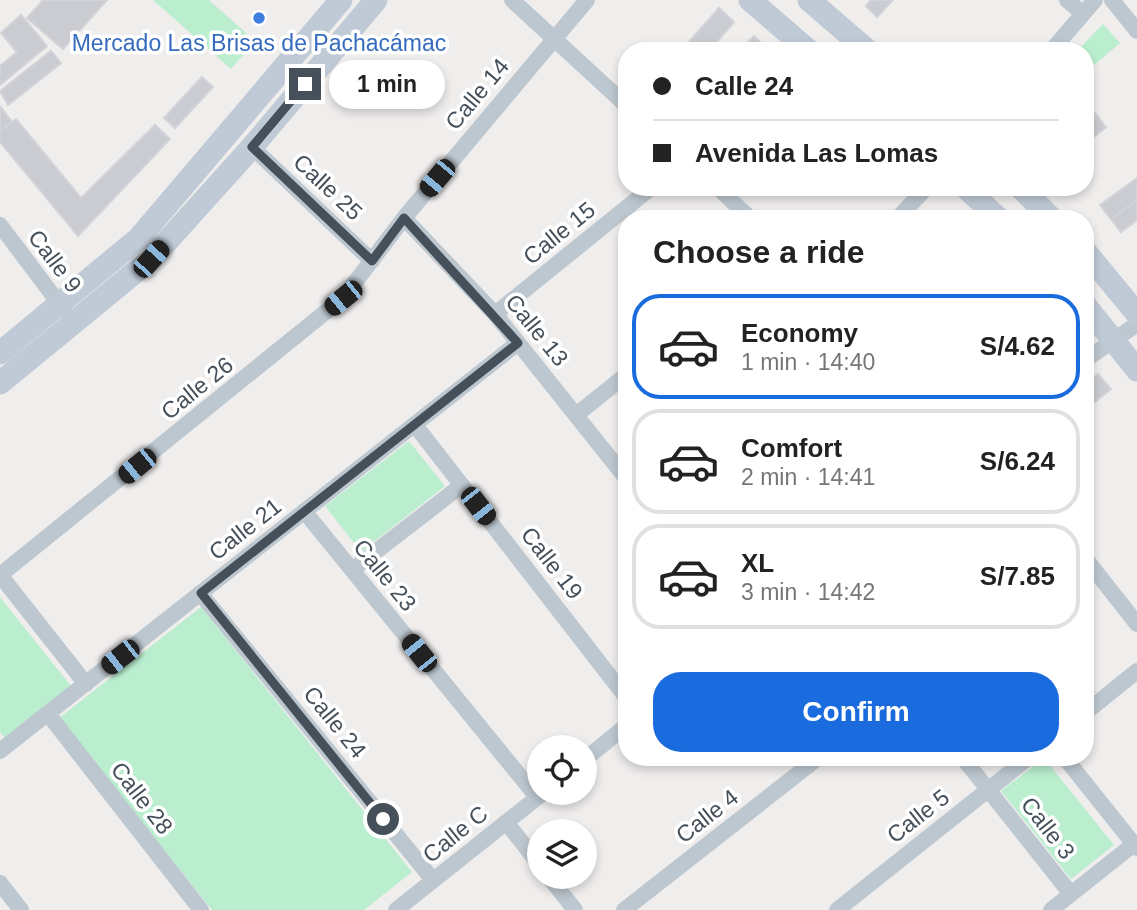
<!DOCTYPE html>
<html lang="en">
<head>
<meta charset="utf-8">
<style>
  body { margin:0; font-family:Arial,sans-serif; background:#f2f2f2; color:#222; height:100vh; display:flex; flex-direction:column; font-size:26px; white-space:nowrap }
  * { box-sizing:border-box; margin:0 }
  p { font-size:23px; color:#767676 }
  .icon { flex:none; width:38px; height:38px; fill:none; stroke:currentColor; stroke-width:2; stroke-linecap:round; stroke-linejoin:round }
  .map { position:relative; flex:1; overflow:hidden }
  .side { position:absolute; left:618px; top:210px; width:476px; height:556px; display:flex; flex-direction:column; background:#fff; border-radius:28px; box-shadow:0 4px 10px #0003 }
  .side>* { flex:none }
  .guide { position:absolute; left:618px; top:42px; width:476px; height:154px; border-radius:28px; box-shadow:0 4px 10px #0003; display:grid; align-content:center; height:154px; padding:0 35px; background:#fff }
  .fabs { position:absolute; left:527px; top:735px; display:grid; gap:14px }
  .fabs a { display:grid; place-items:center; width:70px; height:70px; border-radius:50%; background:#fff; box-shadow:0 4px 10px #0003; font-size:35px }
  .end { position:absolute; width:32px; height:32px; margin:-16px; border:9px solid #45505a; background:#fff; box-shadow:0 0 0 4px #fff }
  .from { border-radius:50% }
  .bubble { position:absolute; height:49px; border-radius:24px; background:#fff; box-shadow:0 4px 10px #0003; font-size:23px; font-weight:700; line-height:49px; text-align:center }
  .car { position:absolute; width:21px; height:42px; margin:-21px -10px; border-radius:9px; box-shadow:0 0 5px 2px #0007; background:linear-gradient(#222 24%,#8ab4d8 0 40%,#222 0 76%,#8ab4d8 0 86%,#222 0) }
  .guide b { display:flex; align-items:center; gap:24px; height:66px; font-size:26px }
  .guide b+b { border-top:2px solid #e0e0e0 }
  .guide i { width:18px; height:18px; background:#222 }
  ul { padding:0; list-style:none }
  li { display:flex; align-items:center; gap:21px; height:105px; margin:0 14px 10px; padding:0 21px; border:4px solid #e0e0e0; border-radius:28px }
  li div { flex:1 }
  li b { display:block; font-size:26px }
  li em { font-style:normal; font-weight:700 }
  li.selected { border-color:#1a6bdd }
  li>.icon { width:63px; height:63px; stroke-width:1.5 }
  h2 { padding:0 35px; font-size:32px; line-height:84px }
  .action { display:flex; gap:14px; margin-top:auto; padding:14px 35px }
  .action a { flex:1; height:80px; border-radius:28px; background:#1a6bdd; color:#fff; font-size:28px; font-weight:700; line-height:80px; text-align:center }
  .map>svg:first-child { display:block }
</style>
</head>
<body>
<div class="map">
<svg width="1137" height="910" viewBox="0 0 1137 910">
  <rect width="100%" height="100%" fill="#f0eded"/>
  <!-- green -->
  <path fill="#baeecf" d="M153,0h56l46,41 -24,28z
    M1103,24l17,19 -35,30v-22h-8z
    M409,441l36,45 -84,66 -36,-46z
    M0,597l71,89 -66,52 -5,-6z
    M201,607l211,265 -48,38h-152l-153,-192z
    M1044,758l70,87 -43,34 -70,-88z"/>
  <!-- building -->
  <path fill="#caccd2" stroke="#d1d3d9" stroke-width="2" d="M43,0h64l-44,49 -36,-31z
    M871,0h22l-16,17 -11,-11z
    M719,8l15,14 -25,29h-12l-9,-8z
    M21,15l26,31 -47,39v-19l17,-14 -16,-19z
    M754,36l11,11 -4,4h-22z
    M51,51l10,12 -53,42 -8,-14z
    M202,77l11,10 -38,41 -11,-10z
    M1085,102l12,14 -12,10z
    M0,106l12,16 -12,9z
    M1097,116l9,11 -21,17v-18z
    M16,119l65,79 74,-73 15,14 -92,97 -78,-94v-11z
    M1137,178v22l-26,19 -11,-14z
    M1137,200v20l-16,12 -10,-13z
    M1098,374l13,15 -26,21v-25z
    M1085,681l9,11 -9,7z"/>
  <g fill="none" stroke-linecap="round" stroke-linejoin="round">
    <!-- street -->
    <path stroke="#bdc7cf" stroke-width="16" d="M512,0l114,105
      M1067,0l16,14
      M1112,0l25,31
      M1051,51l44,-51
      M252,147l120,114
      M717,187l34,32
      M404,218l91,96 131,164
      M897,219l30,-32
      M0,225l64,85
      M495,314l157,-127
      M1085,360l52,-36
      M576,415l50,-40
      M415,425l211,272
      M304,511l233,286
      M1085,558l52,66
      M352,570l110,-85
      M200,593l233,287
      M86,684l-86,-109 343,-277 61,-80 183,-218
      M1085,713l52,-42
      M48,714l153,196
      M0,751l518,-408
      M963,758l108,136
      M1065,758l72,90
      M584,760l42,-34
      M506,822l33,42
      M549,877l26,33
      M0,883l21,27
      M396,910l147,-117
      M624,910l194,-152
      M837,910l191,-152
      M1051,910l83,-66"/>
    <!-- secondary -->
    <path stroke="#bfcad6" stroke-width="23" d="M750,0l59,51
      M809,0l59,51
      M965,187l34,32
      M1020,187l32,32
      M1085,251l52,63
      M1085,305l52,65
      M0,353l139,-115 202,-238
      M0,383l151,-124 101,-112 124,-147"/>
  </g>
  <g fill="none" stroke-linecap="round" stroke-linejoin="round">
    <!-- route -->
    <path stroke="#45505a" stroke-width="9" d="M305,84l-53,63 120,114 32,-43 114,125 -317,250 182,226"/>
  </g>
  <!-- markers -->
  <circle fill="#3f7fe0" stroke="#fff" stroke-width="2.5" cx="259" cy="18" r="7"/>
  <g text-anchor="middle" stroke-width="7" stroke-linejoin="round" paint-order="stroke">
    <!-- shop labels -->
    <g font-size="23" fill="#366cbe" stroke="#fff">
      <text x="259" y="51">Mercado Las Brisas de Pachacámac</text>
    </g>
    <!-- street labels -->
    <g font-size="23" fill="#45505a" stroke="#fff">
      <text transform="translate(477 94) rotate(-50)" y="8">Calle 14</text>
      <text transform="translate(328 187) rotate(43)" y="8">Calle 25</text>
      <text transform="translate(559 233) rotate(-39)" y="8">Calle 15</text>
      <text transform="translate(55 261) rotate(53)" y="8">Calle 9</text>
      <text transform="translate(537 330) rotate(51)" y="8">Calle 13</text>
      <text transform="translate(197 388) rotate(-39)" y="8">Calle 26</text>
      <text transform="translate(245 529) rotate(-38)" y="8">Calle 21</text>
      <text transform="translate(552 563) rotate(52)" y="8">Calle 19</text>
      <text transform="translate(385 575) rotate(51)" y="8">Calle 23</text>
      <text transform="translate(335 722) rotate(51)" y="8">Calle 24</text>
      <text transform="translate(142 798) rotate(52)" y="8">Calle 28</text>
      <text transform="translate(707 816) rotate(-38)" y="8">Calle 4</text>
      <text transform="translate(918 816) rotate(-38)" y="8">Calle 5</text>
      <text transform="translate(1048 828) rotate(52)" y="8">Calle 3</text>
      <text transform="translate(455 834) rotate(-39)" y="8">Calle C</text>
    </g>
  </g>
</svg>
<div class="fabs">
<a><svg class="icon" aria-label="locate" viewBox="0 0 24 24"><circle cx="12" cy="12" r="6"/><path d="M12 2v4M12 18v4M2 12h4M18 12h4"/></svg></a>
<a><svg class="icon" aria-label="layers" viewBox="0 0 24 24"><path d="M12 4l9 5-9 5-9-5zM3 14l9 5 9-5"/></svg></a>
</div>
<i class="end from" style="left:383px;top:819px"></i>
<i class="end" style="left:305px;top:84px"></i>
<div class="bubble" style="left:329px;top:60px;width:116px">1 min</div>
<i class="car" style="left:437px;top:178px;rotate:220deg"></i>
<i class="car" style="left:151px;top:259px;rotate:42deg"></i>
<i class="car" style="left:343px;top:298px;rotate:231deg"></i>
<i class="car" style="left:137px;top:466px;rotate:231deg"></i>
<i class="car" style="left:478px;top:506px;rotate:142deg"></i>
<i class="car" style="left:419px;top:653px;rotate:321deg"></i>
<i class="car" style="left:120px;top:657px;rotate:232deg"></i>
<div class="guide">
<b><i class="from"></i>Calle 24</b>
<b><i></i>Avenida Las Lomas</b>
</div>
<section class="side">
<h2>Choose a ride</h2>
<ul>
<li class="selected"><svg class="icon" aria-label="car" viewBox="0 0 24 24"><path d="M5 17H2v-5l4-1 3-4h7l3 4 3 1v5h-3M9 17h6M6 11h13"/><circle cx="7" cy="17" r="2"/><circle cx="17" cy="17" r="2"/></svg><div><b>Economy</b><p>1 min · 14:40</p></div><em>S/4.62</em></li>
<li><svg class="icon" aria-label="car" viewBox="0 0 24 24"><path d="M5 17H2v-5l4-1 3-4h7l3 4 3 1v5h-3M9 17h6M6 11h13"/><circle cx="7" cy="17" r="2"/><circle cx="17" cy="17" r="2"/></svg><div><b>Comfort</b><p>2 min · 14:41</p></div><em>S/6.24</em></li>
<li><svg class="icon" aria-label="car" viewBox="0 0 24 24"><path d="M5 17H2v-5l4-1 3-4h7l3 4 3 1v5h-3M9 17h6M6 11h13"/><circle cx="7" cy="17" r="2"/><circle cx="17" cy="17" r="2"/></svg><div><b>XL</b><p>3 min · 14:42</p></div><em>S/7.85</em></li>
</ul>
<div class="action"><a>Confirm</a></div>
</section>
</div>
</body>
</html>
